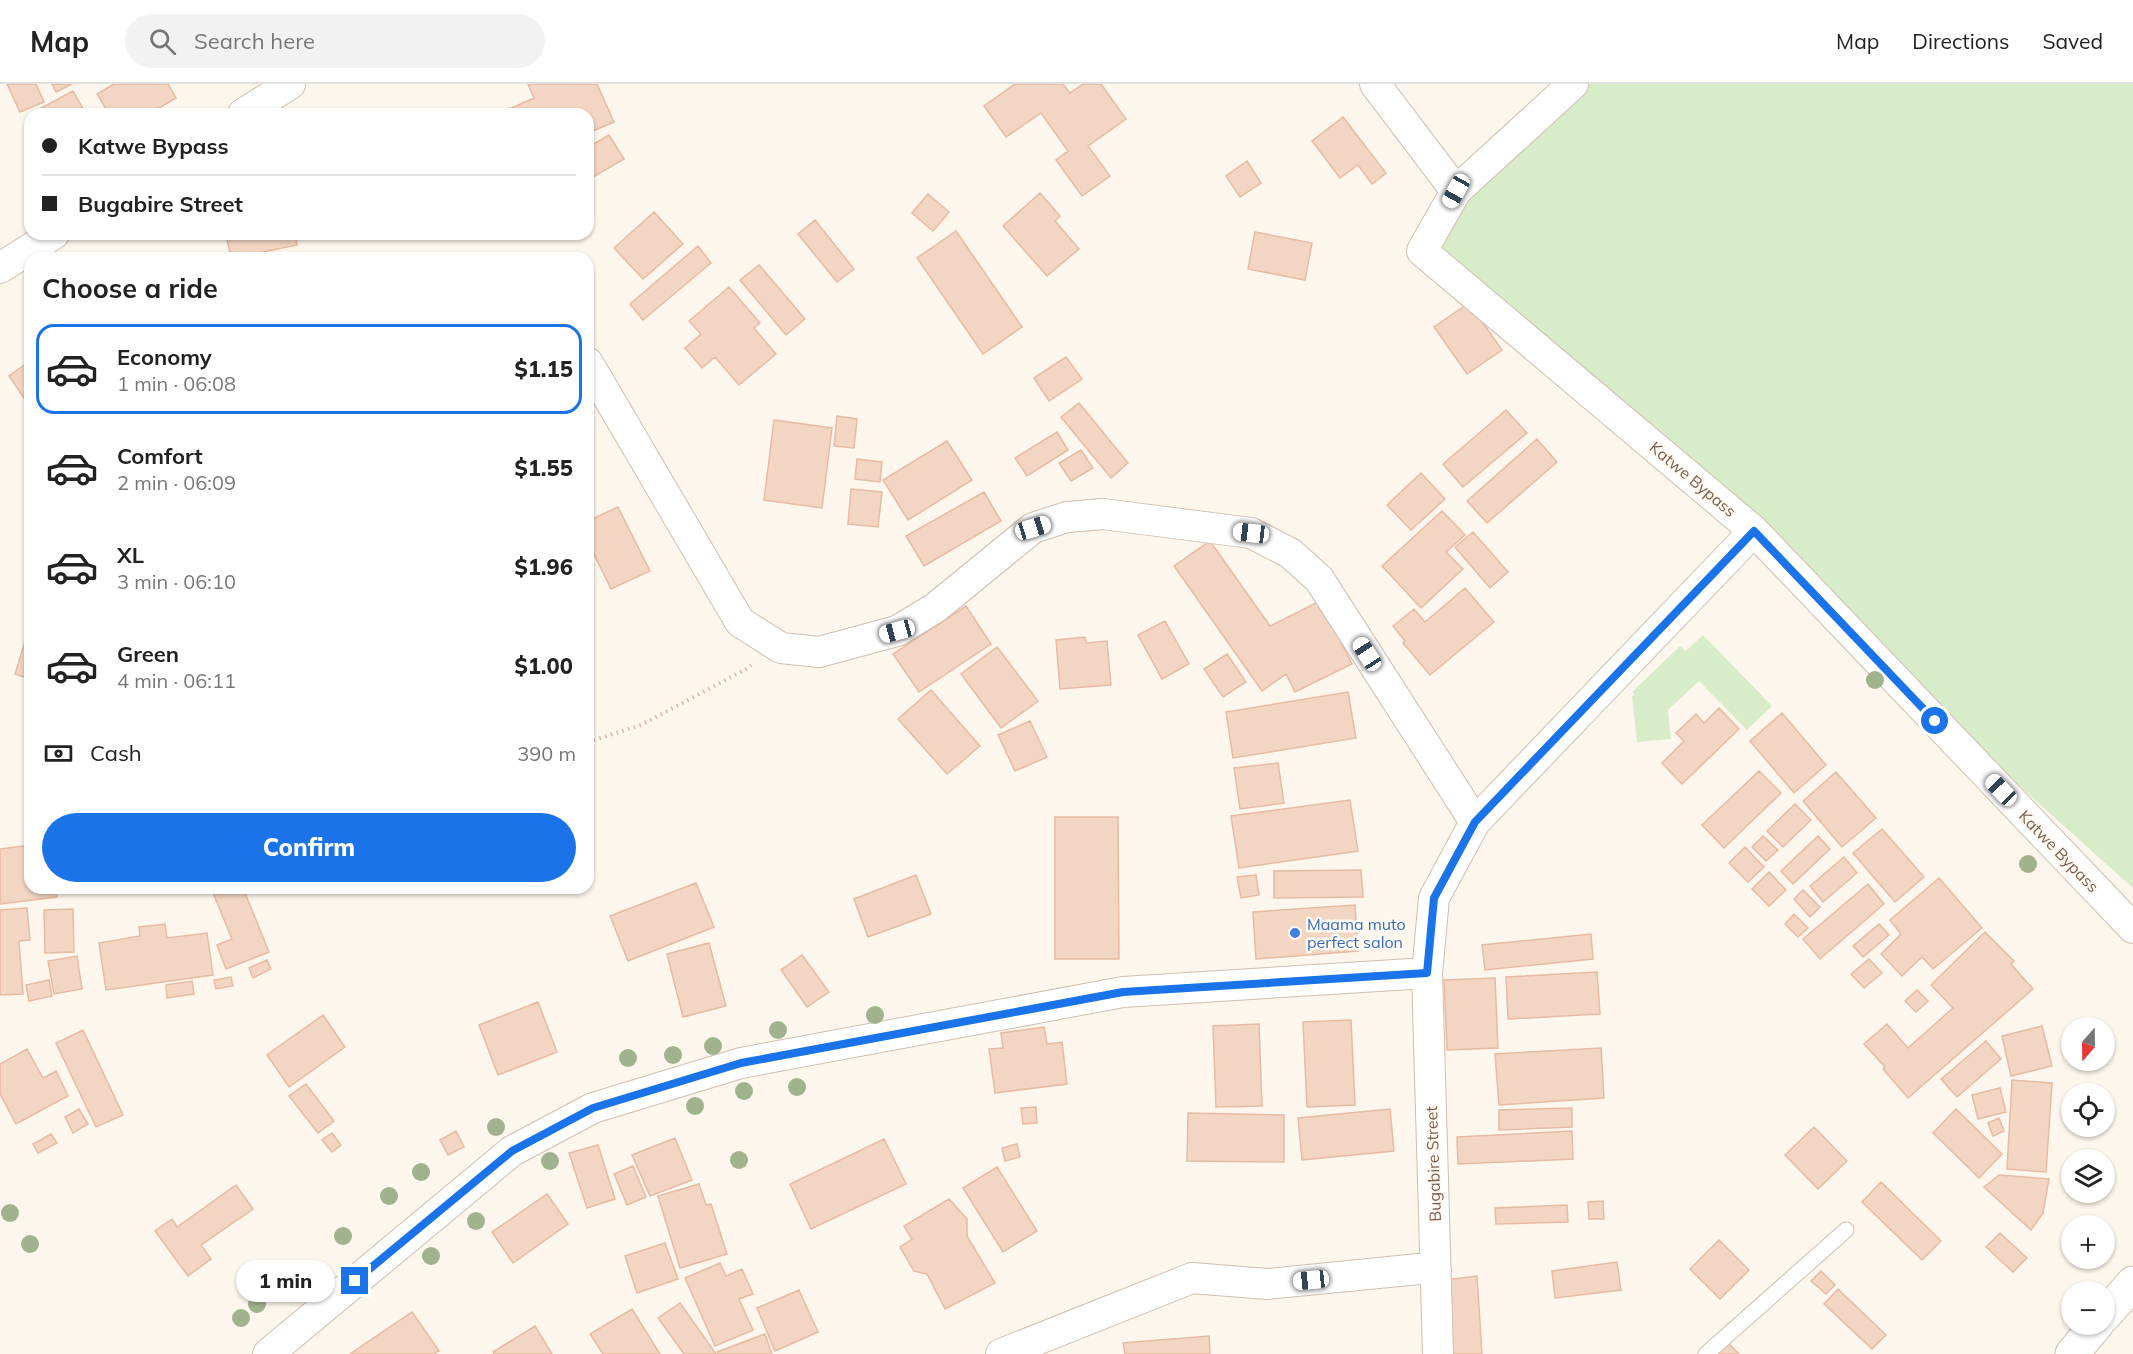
<!DOCTYPE html>
<html lang="en">
<head>
<meta charset="utf-8">
<style>
  body { margin:0; font-family:Mulish,sans-serif; background:#f2f2f2; color:#222; height:100vh; display:flex; flex-direction:column; font-size:22px; white-space:nowrap }
  * { box-sizing:border-box; margin:0 }
  p { font-size:20px; color:#767676 }
  .icon { flex:none; width:33px; height:33px; fill:none; stroke:currentColor; stroke-width:2; stroke-linecap:round; stroke-linejoin:round }
  .map { position:relative; flex:1; overflow:hidden }
  .panel { position:absolute; left:24px; top:168px; width:570px; height:642px; display:flex; flex-direction:column; background:#fff; border-radius:18px; box-shadow:0 2px 4px #0004 }
  .panel>* { flex:none }
  .banner { position:absolute; left:24px; top:24px; width:570px; height:132px; border-radius:18px; box-shadow:0 2px 4px #0004; display:grid; align-content:center; height:132px; padding:0 18px; background:#fff }
  .needle { width:39px; rotate:200deg }
  .fabs { position:absolute; left:2061px; top:933px; display:grid; gap:12px }
  .fabs a { display:grid; place-items:center; width:54px; height:54px; border-radius:50%; background:#fff; box-shadow:0 2px 4px #0004; font-size:30px }
  .end { position:absolute; width:27px; height:27px; margin:-14px; border:8px solid #1a73e8; background:#fff; box-shadow:0 0 0 3px #fff }
  .from { border-radius:50% }
  .bubble { position:absolute; height:42px; border-radius:21px; background:#fff; box-shadow:0 2px 4px #0004; font-size:20px; font-weight:800; line-height:42px; text-align:center }
  .car { position:absolute; width:18px; height:36px; margin:-18px -9px; border-radius:8px; box-shadow:0 0 4px 2px #0007; background:linear-gradient(#fff 24%,#345 0 40%,#fff 0 76%,#345 0 86%,#fff 0) }
  .banner b { display:flex; align-items:center; gap:21px; height:57px; font-size:22px }
  .banner b+b { border-top:2px solid #e0e0e0 }
  .banner i { width:15px; height:15px; background:#222 }
  ul { padding:0; list-style:none }
  li { display:flex; align-items:center; gap:18px; height:90px; margin:0 12px 9px; padding:0 6px; border:3px solid transparent; border-radius:18px }
  li div { flex:1 }
  li b { display:block; font-size:22px }
  li em { font-style:normal; font-weight:800 }
  li.active { border-color:#1a73e8 }
  li>.icon { width:54px; height:54px; stroke-width:1.5 }
  h2 { padding:0 18px; font-size:27px; line-height:72px }
  .pay { display:flex; align-items:center; gap:15px; height:66px; padding:0 18px; font-size:22px }
  .pay p { margin-inline-start:auto }
  .button { display:flex; gap:12px; margin-top:auto; padding:12px 18px }
  .button a { flex:1; height:69px; border-radius:36px; background:#1a73e8; color:#fff; font-size:24px; font-weight:800; line-height:69px; text-align:center }
  header { display:flex; align-items:center; gap:36px; box-sizing:border-box; height:84px; padding:0 30px; background:#fff; border-bottom:2px solid #e0e0e0 }
  header strong { font-size:28px }
  nav { display:flex; gap:33px; margin-inline-start:auto; font-size:21px }
  .search { width:420px; height:54px; background:#f2f2f2; display:flex; align-items:center; gap:15px; box-sizing:border-box; padding:0 21px; border-radius:33px; color:#767676; font-size:22px }
  .map>svg:first-child { display:block }
</style>
</head>
<body>
<header>
<strong>Map</strong>
<div class="search"><svg class="icon" aria-label="search" viewBox="0 0 24 24"><circle cx="10" cy="10" r="6"/><path d="M15 15l6 6"/></svg>Search here</div>
<nav><a>Map</a><a>Directions</a><a>Saved</a></nav>
</header>
<div class="map">
<svg width="2133" height="1270" viewBox="0 0 2133 1270">
  <rect width="100%" height="100%" fill="#fdf6ec"/>
  <!-- green -->
  <path fill="#d8ecc9" d="M1573,0h560v804l-711,-637z
    M1703,551l69,71 -25,24 -48,-49 -31,29 3,29 -34,3 -5,-46 3,-1 -3,-3 48,-46 6,5z"/>
  <!-- building -->
  <path fill="#f3d5c3" stroke="#e6bba3" stroke-width="1.5" d="M7,0h29l8,18 -24,10z
    M52,0h20l-16,8z
    M114,0h54l8,14 -27,16h-40l-12,-20z
    M528,0h69l17,38 -26,11v-19h-90l36,-16z
    M1015,0h48l7,9 13,-9h18l25,35 -38,27 22,30 -28,20 -26,-36 12,-9 -27,-38 -35,24 -22,-31z
    M73,7l13,23h-56z
    M1343,33l43,56 -14,11 -14,-19 -18,13 -28,-37z
    M609,51l15,24 -36,21v-33z
    M1247,77l14,22 -21,14 -14,-21z
    M1040,109l20,23 -5,5 24,28 -32,27 -44,-50z
    M928,110l21,18 -16,19 -21,-18z
    M654,128l29,32 -40,35 -29,-31z
    M815,136l39,49 -17,13 -39,-48z
    M956,147l66,96 -39,27 -66,-96z
    M1255,148l57,11 -7,37 -57,-11z
    M226,150h69l2,11 -34,7 1,6h-33z
    M698,162l13,17 -68,57 -13,-16z
    M759,181l46,54 -19,16 -46,-55z
    M729,203l31,36 -6,5 22,26 -37,31 -24,-28 -13,11 -17,-20 16,-14 -12,-13z
    M1469,219l33,47 -35,24 -33,-47z
    M1066,273l16,22 -33,22 -15,-23z
    M30,277v46l-21,-31z
    M1079,319l49,60 -17,15 -50,-61z
    M1506,326l21,23 -64,54 -20,-23z
    M837,332l20,3 -3,29 -20,-2z
    M774,336l58,8 -10,80 -58,-8z
    M1057,348l11,18 -41,26 -12,-18z
    M1537,355l20,23 -70,61 -20,-22z
    M947,357l25,39 -64,40 -25,-40z
    M1081,366l12,18 -22,13 -12,-18z
    M857,375l25,3 -2,20 -25,-3z
    M1421,389l24,26 -34,31 -24,-25z
    M851,405l31,3 -4,35 -30,-3z
    M984,408l17,29 -77,45 -18,-30z
    M618,423l32,64 -39,18 -23,-47v-21z
    M1442,427l23,24 -19,17 17,17 -42,39 -39,-42z
    M1473,448l35,40 -18,16 -35,-41z
    M1210,457l60,85 50,-25 32,63 -57,28 -9,-18 -24,17 -88,-125z
    M1465,504l29,34 -64,53 -27,-32 2,-2 -12,-15 21,-17 11,13z
    M966,522l25,38 -72,48 -26,-38z
    M1165,537l24,43 -27,15 -24,-44z
    M27,551l3,1v43l-15,-5z
    M1085,553l1,6 21,-2 4,44 -51,4 -4,-49z
    M997,563l41,54 -37,27 -40,-54z
    M1227,570l19,28 -23,15 -19,-28z
    M931,606l49,56 -33,28 -49,-55z
    M1348,608l8,46 -123,20 -7,-46z
    M1719,624l20,21 -57,55 -20,-21 22,-22 -8,-8 20,-19 8,9z
    M1782,629l44,52 -32,28 -44,-52z
    M1030,637l17,36 -32,14 -17,-36z
    M1278,679l6,40 -44,6 -6,-41z
    M1759,687l22,22 -57,55 -22,-23z
    M1836,688l40,46 -34,29 -39,-46z
    M1350,716l8,51 -119,17 -8,-52z
    M1795,720l16,16 -28,27 -16,-16z
    M1055,733h63l1,142h-64z
    M1882,745l42,48 -29,25 -42,-49z
    M1763,752l15,14 -12,11 -14,-14z
    M1818,752l12,13 -37,35 -12,-13z
    M30,761v43h26l1,9 -57,7v-55z
    M1745,763l19,20 -16,15 -19,-19z
    M1844,773l13,16 -34,29 -13,-16z
    M1361,786l2,27 -89,1v-27z
    M1769,788l17,18 -17,16 -17,-17z
    M916,791l15,39 -63,23 -14,-38z
    M1256,791l3,20 -18,3 -4,-21z
    M1939,794l43,50 -49,41 -11,-12 -20,19 -21,-22 20,-20 -11,-14z
    M696,799l18,44 -86,34 -18,-45z
    M1868,800l16,20 -64,55 -17,-20z
    M211,804h32l26,64 -43,17 -9,-24 15,-6z
    M1803,806l17,17 -10,10 -16,-18z
    M1355,821l3,46 -102,8 -3,-47z
    M27,824l3,32 -11,1 4,53 -23,1v-85z
    M73,825l1,43 -29,1 -1,-43z
    M1794,830l14,14 -10,9 -13,-13z
    M165,840l2,14 40,-5 6,42 -107,15 -7,-47 41,-7 -1,-9z
    M1879,840l10,11 -26,22 -10,-11z
    M1985,848l29,29 -3,3 22,25 -125,109 -25,-29 2,-2 -21,-23 23,-20 21,24 45,-40 -22,-23z
    M1591,850l2,25 -108,11 -3,-25z
    M709,859l17,63 -43,11 -16,-63z
    M802,871l27,37 -22,15 -26,-37z
    M77,872l5,33 -28,5 -6,-33z
    M1869,875l13,14 -18,15 -13,-14z
    M267,876l4,9 -18,9 -4,-10z
    M1597,888l3,42 -92,5 -2,-42z
    M231,893l2,9 -17,3 -2,-9z
    M1495,894l3,70 -51,2 -3,-70z
    M49,896l3,16 -23,5 -3,-16z
    M192,897l2,13 -27,4 -1,-13z
    M1917,906l11,11 -12,11 -11,-11z
    M538,918l19,50 -59,23 -19,-50z
    M323,931l22,32 -56,40 -22,-32z
    M1351,936l4,85 -48,2 -4,-85z
    M1259,940l3,82 -46,1 -3,-81z
    M2042,942l10,40 -41,10 -9,-40z
    M1044,943l3,17 15,-2 5,42 -72,9 -6,-44 14,-1 -2,-15z
    M83,946l40,85 -27,12 -40,-84z
    M1986,957l15,18 -44,38 -16,-18z
    M1601,964l3,50 -105,7 -4,-51z
    M27,965l16,29 13,-7 12,25 -52,28 -16,-30v-30z
    M2012,996l40,3 -6,89 -39,-3z
    M306,1000l28,37 -16,12 -29,-37z
    M2000,1004l6,24 -28,7 -6,-24z
    M1036,1023l1,16 -14,1 -2,-16z
    M1572,1024v19l-73,3v-20z
    M79,1025l9,15 -15,9 -8,-16z
    M1390,1025l4,42 -92,9 -4,-42z
    M1956,1025l46,45 -23,24 -46,-45z
    M1188,1029l96,2v47l-97,-1z
    M1999,1034l5,13 -11,5 -5,-13z
    M1814,1043l33,34 -29,28 -33,-34z
    M456,1047l8,16 -16,8 -8,-15z
    M1572,1047l1,28 -115,5 -1,-27z
    M332,1049l9,12 -9,7 -10,-12z
    M51,1050l6,9 -19,10 -5,-9z
    M675,1054l17,42 -42,16 -18,-41z
    M884,1055l22,45 -95,45 -21,-45z
    M1017,1060l3,13 -15,4 -3,-13z
    M598,1061l17,54 -28,9 -18,-55z
    M633,1082l13,31 -19,8 -13,-31z
    M997,1083l40,64 -34,21 -40,-64z
    M1999,1091l50,4 -6,34 -12,17 -47,-43z
    M1881,1098l60,59 -19,19 -60,-58z
    M699,1100l7,21 5,-1 16,50 -47,14 -22,-72z
    M236,1101l17,24 -52,36 10,14 -23,17 -33,-45 17,-12 5,8z
    M547,1110l21,30 -55,39 -21,-31z
    M949,1115l18,20v17l28,47 -50,26 -18,-35 -13,-3 -14,-24 12,-8 -8,-13z
    M1603,1117l1,18h-15l-1,-17z
    M1567,1121l1,17 -72,2 -1,-16z
    M2000,1149l27,25 -14,14 -27,-25z
    M1719,1156l30,30 -29,29 -30,-30z
    M665,1159l13,36 -41,14 -12,-37z
    M1617,1178l4,28 -66,8 -3,-27z
    M720,1179l6,13 16,-7 11,25 -14,5 14,31 -38,16 -30,-68z
    M1821,1187l14,14 -9,9 -15,-13z
    M1477,1192l5,78h-49l-5,-72z
    M1838,1205l48,46 -14,14 -48,-45z
    M799,1206l19,42 -43,19 -18,-43z
    M680,1219l36,51h-32l-26,-36z
    M632,1225l28,45h-57l-13,-20z
    M412,1228l27,39 -5,3h-84z
    M535,1242l17,28h-58l-1,-2z
    M765,1250l7,20h-54l-1,-2z
    M1209,1252l1,18h-85l-2,-11z
    M1728,1259l11,11h-21z"/>
  <g fill="none" stroke-linecap="round" stroke-linejoin="round">
    <!-- service casing -->
    <g stroke="#d1beb0" stroke-width="17">
      <path id="service" d="M1706,1270l140,-124"/>
    </g>
    <!-- minor casing -->
    <g stroke="#d1beb0" stroke-width="32">
      <path id="minor" d="M1375,0l81,107 -34,60 332,280 379,397
        M243,30l47,-30
        M1456,107l117,-107
        M0,184l54,-34
        M588,279l152,259 41,26 38,4 78,-21 38,-23 98,-80 34,-11 36,-3 148,19 39,20 29,26 156,243
        M268,1270l244,-203 81,-43 148,-45 382,-71 304,-19
        M1001,1270l191,-76 75,6 152,-15 17,1
        M1438,1270l-11,-381 7,-75 41,-76 279,-291"/>
    </g>
    <!-- tertiary casing -->
    <g stroke="#d1beb0" stroke-width="35">
      <path id="tertiary" d="M2104,1232l29,-33
        M2072,1270l25,-30"/>
    </g>
    <!-- path -->
    <path stroke="#d9b8a5" stroke-width="4" stroke-dasharray="1.5 4.5" stroke-linecap="butt" d="M588,658l53,-17 107,-57 3,-3"/>
    <!-- service -->
    <use href="#service" stroke="#fff" stroke-width="15"/>
    <!-- minor -->
    <use href="#minor" stroke="#fff" stroke-width="30"/>
    <!-- tertiary -->
    <use href="#tertiary" stroke="#fff" stroke-width="33"/>
  </g>
  <!-- trees -->
  <g fill="#a0b28e">
    <circle cx="1875" cy="596" r="9"/>
    <circle cx="2028" cy="780" r="9"/>
    <circle cx="875" cy="931" r="9"/>
    <circle cx="778" cy="946" r="9"/>
    <circle cx="713" cy="962" r="9"/>
    <circle cx="673" cy="971" r="9"/>
    <circle cx="628" cy="974" r="9"/>
    <circle cx="797" cy="1003" r="9"/>
    <circle cx="744" cy="1007" r="9"/>
    <circle cx="695" cy="1022" r="9"/>
    <circle cx="496" cy="1043" r="9"/>
    <circle cx="739" cy="1076" r="9"/>
    <circle cx="550" cy="1077" r="9"/>
    <circle cx="421" cy="1088" r="9"/>
    <circle cx="389" cy="1112" r="9"/>
    <circle cx="10" cy="1129" r="9"/>
    <circle cx="476" cy="1137" r="9"/>
    <circle cx="343" cy="1152" r="9"/>
    <circle cx="30" cy="1160" r="9"/>
    <circle cx="431" cy="1172" r="9"/>
    <circle cx="257" cy="1220" r="9"/>
    <circle cx="241" cy="1234" r="9"/>
  </g>
  <g fill="none" stroke-linecap="round" stroke-linejoin="round">
    <!-- route -->
    <path stroke="#1a73e8" stroke-width="8" d="M355,1197l157,-130 81,-43 148,-45 382,-71 304,-19 7,-75 41,-76 279,-291 181,190"/>
  </g>
  <!-- markers -->
  <circle fill="#3f7fe0" stroke="#fffaf3" stroke-width="2" cx="1295" cy="849" r="6"/>
  <g text-anchor="middle" stroke-width="5" stroke-linejoin="round" paint-order="stroke">
    <!-- street labels -->
    <g font-size="16" fill="#7a5c4d" stroke="#fffaf3">
      <text transform="translate(1693 395) rotate(40)" y="6">Katwe Bypass</text>
      <text transform="translate(2059 767) rotate(46)" y="6">Katwe Bypass</text>
      <text transform="translate(1433 1080) rotate(-92)" y="6">Bugabire Street</text>
    </g>
    <!-- shop labels -->
    <g font-size="16" fill="#366cbe" stroke="#fffaf3" text-anchor="start">
      <text x="1307" y="846">Maama muto<tspan x="1307" dy="18">perfect salon</tspan></text>
    </g>
  </g>
</svg>
<div class="fabs">
<a><svg class="needle" viewBox="-14 -14 28 28"><path d="M0-13l5 13h-10z" fill="#e53935"/><path d="M0 13l5-13h-10z" fill="#767676"/></svg></a>
<a><svg class="icon" aria-label="locate" viewBox="0 0 24 24"><circle cx="12" cy="12" r="6"/><path d="M12 2v4M12 18v4M2 12h4M18 12h4"/></svg></a>
<a><svg class="icon" aria-label="layers" viewBox="0 0 24 24"><path d="M12 4l9 5-9 5-9-5zM3 14l9 5 9-5"/></svg></a>
<a>+</a>
<a>−</a>
</div>
<i class="end from" style="left:1935px;top:637px"></i>
<i class="end" style="left:355px;top:1197px"></i>
<div class="bubble" style="left:236px;top:1176px;width:99px">1 min</div>
<i class="car" style="left:1456px;top:107px;rotate:209deg"></i>
<i class="car" style="left:1033px;top:444px;rotate:73deg"></i>
<i class="car" style="left:1251px;top:449px;rotate:277deg"></i>
<i class="car" style="left:897px;top:547px;rotate:255deg"></i>
<i class="car" style="left:1367px;top:570px;rotate:327deg"></i>
<i class="car" style="left:2001px;top:706px;rotate:316deg"></i>
<i class="car" style="left:1311px;top:1196px;rotate:264deg"></i>
<div class="banner">
<b><i class="from"></i>Katwe Bypass</b>
<b><i></i>Bugabire Street</b>
</div>
<section class="panel">
<h2>Choose a ride</h2>
<ul>
<li class="active"><svg class="icon" aria-label="car" viewBox="0 0 24 24"><path d="M5 17H2v-5l4-1 3-4h7l3 4 3 1v5h-3M9 17h6M6 11h13"/><circle cx="7" cy="17" r="2"/><circle cx="17" cy="17" r="2"/></svg><div><b>Economy</b><p>1 min · 06:08</p></div><em>$1.15</em></li>
<li><svg class="icon" aria-label="car" viewBox="0 0 24 24"><path d="M5 17H2v-5l4-1 3-4h7l3 4 3 1v5h-3M9 17h6M6 11h13"/><circle cx="7" cy="17" r="2"/><circle cx="17" cy="17" r="2"/></svg><div><b>Comfort</b><p>2 min · 06:09</p></div><em>$1.55</em></li>
<li><svg class="icon" aria-label="car" viewBox="0 0 24 24"><path d="M5 17H2v-5l4-1 3-4h7l3 4 3 1v5h-3M9 17h6M6 11h13"/><circle cx="7" cy="17" r="2"/><circle cx="17" cy="17" r="2"/></svg><div><b>XL</b><p>3 min · 06:10</p></div><em>$1.96</em></li>
<li><svg class="icon" aria-label="car" viewBox="0 0 24 24"><path d="M5 17H2v-5l4-1 3-4h7l3 4 3 1v5h-3M9 17h6M6 11h13"/><circle cx="7" cy="17" r="2"/><circle cx="17" cy="17" r="2"/></svg><div><b>Green</b><p>4 min · 06:11</p></div><em>$1.00</em></li>
</ul>
<div class="pay"><svg class="icon" aria-label="cash" viewBox="0 0 24 24"><path d="M3 7h18v10H3z"/><circle cx="12" cy="12" r="2"/></svg>Cash<p>390 m</p></div>
<div class="button"><a>Confirm</a></div>
</section>
</div>
</body>
</html>
